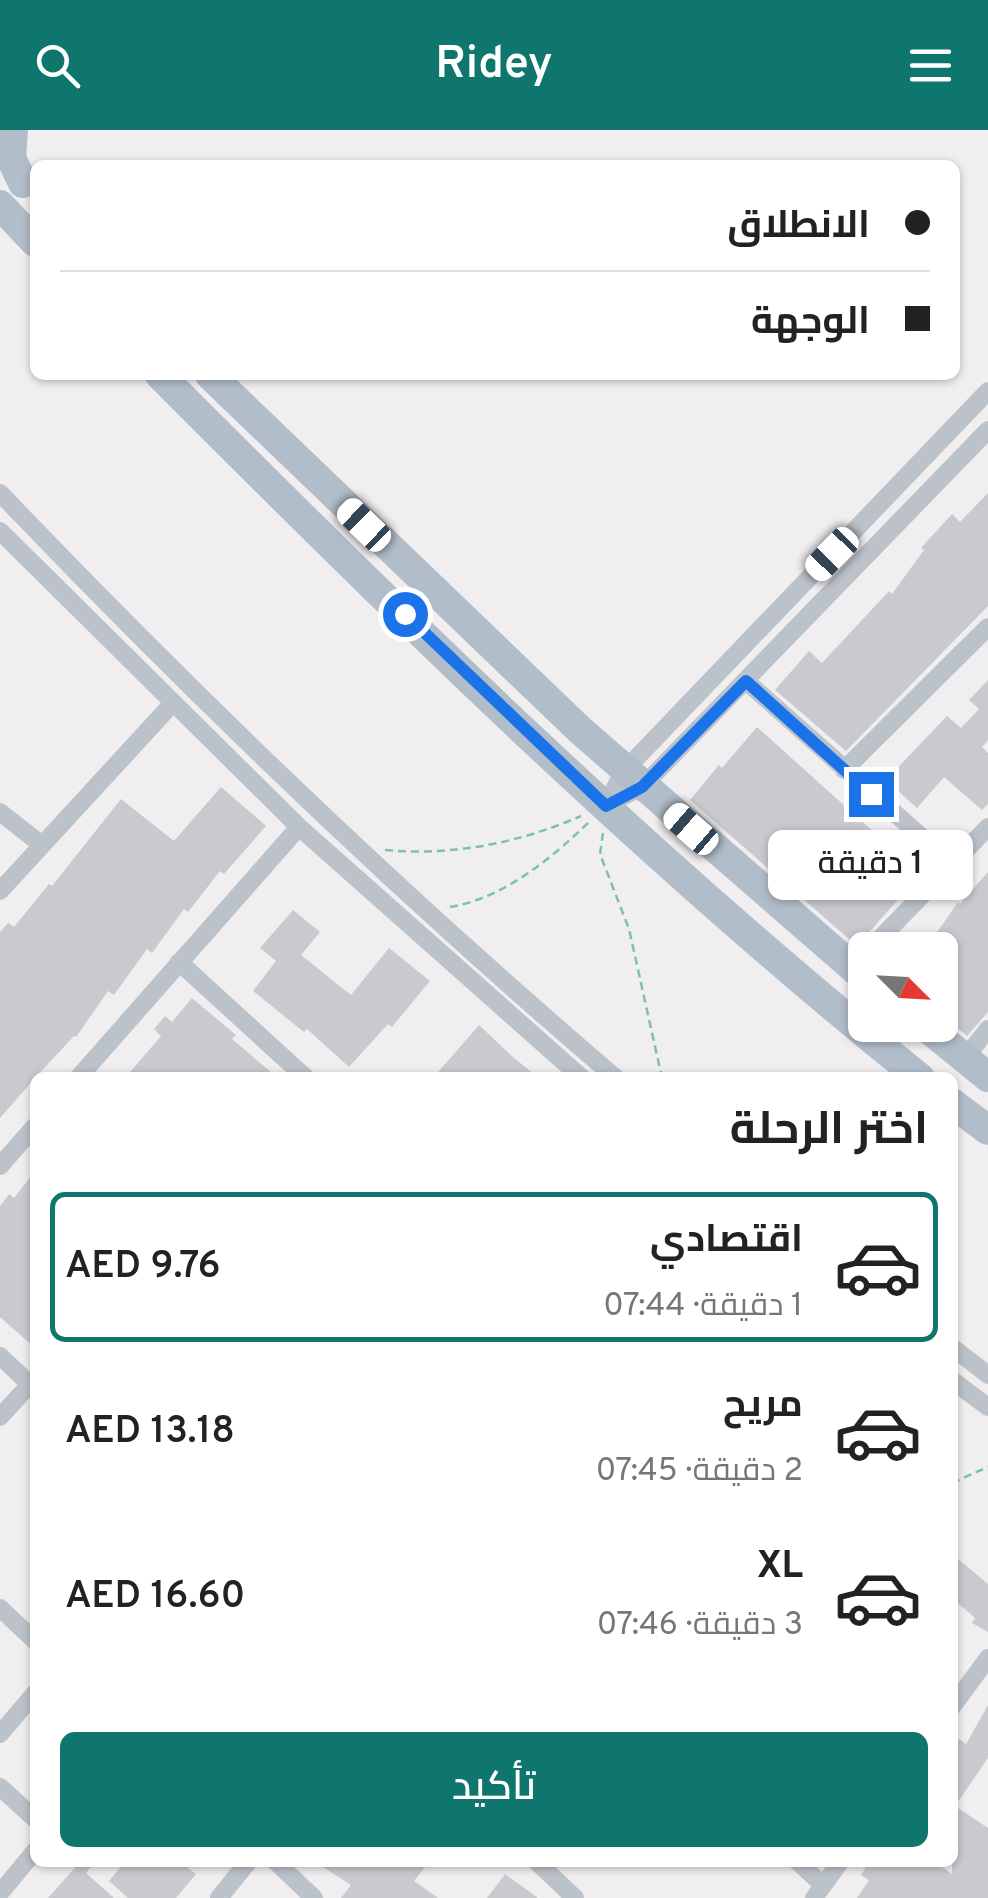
<!DOCTYPE html>
<html lang="ar">
<head>
<meta charset="utf-8">
<style>
  body { margin:0; font-family:Overpass,Cairo,sans-serif; background:#f6f6f6; color:#222; direction:rtl; height:100vh; display:flex; flex-direction:column; font-size:38px; white-space:nowrap }
  * { box-sizing:border-box; margin:0 }
  p { font-size:32px; color:#767676 }
  .icon { flex:none; width:55px; height:55px; fill:none; stroke:currentColor; stroke-width:2; stroke-linecap:round; stroke-linejoin:round }
  .map { position:relative; flex:1; overflow:hidden; direction:ltr }
  .side { position:absolute; left:30px; top:942px; width:928px; height:795px; display:flex; flex-direction:column; background:#fff; border-radius:15px; box-shadow:0 2px 8px #0004; direction:rtl }
  .side>* { flex:none }
  .top-card { position:absolute; left:30px; top:30px; width:930px; height:220px; border-radius:15px; box-shadow:0 2px 8px #0004; direction:rtl; display:grid; align-content:center; height:220px; padding:0 30px; background:#fff }
  .needle { width:65px; rotate:114deg }
  .fabs { position:absolute; left:848px; top:802px; display:grid; gap:20px }
  .fabs a { display:grid; place-items:center; width:110px; height:110px; border-radius:15px; background:#fff; box-shadow:0 2px 8px #0004; font-size:50px }
  .end { position:absolute; width:45px; height:45px; margin:-22px; border:12px solid #1a73e8; background:#fff; box-shadow:0 0 0 5px #fff }
  .from { border-radius:50% }
  .bubble { position:absolute; height:70px; border-radius:15px; background:#fff; box-shadow:0 2px 8px #0004; font-size:32px; font-weight:600; line-height:70px; text-align:center; direction:rtl }
  .car { position:absolute; width:30px; height:60px; margin:-30px -15px; border-radius:12px; box-shadow:0 0 8px 2px #0007; background:linear-gradient(#fff 24%,#345 0 40%,#fff 0 76%,#345 0 86%,#fff 0) }
  .top-card b { display:flex; align-items:center; gap:35px; height:95px; font-size:38px }
  .top-card b+b { border-top:2px solid #e0e0e0 }
  .top-card i { width:25px; height:25px; background:#222 }
  ul { padding:0; list-style:none }
  li { display:flex; align-items:center; gap:30px; height:150px; margin:0 20px 15px; padding:0 10px; border:5px solid transparent; border-radius:15px }
  li div { flex:1 }
  li b { display:block; font-size:38px }
  li em { font-style:normal; font-weight:600 }
  li.current { border-color:#0f766e }
  li>.icon { width:90px; height:90px; stroke-width:1.5 }
  h2 { padding:0 30px; font-size:45px; line-height:120px }
  .primary-button { display:flex; gap:20px; margin-top:auto; padding:20px 30px }
  .primary-button a { flex:1; height:115px; border-radius:15px; background:#0f766e; color:#fff; font-size:40px; font-weight:600; line-height:115px; text-align:center }
  header { display:flex; justify-content:space-between; align-items:center; height:130px; padding:0 30px; background:#0f766e; color:#fff; font-size:45px; font-weight:600 }
  .map>svg:first-child { display:block }
</style>
</head>
<body>
<header><svg class="icon" aria-label="menu" viewBox="0 0 24 24"><path d="M4 6h16M4 12h16M4 18h16"/></svg>Ridey<svg class="icon" aria-label="search" viewBox="0 0 24 24"><circle cx="10" cy="10" r="6"/><path d="M15 15l6 6"/></svg></header>
<div class="map">
<svg width="988" height="1768" viewBox="0 0 988 1768">
  <rect width="100%" height="100%" fill="#f0eeee"/>
  <!-- building -->
  <path fill="#c9cad0" d="M988,363v113l-142,145 -71,-61 34,-39 13,12 67,-72 3,3 32,-44 -3,-2 31,-34 8,8z
    M988,550v60l-6,7 6,6v51l-6,6 -38,-33 -27,31 -31,-28 61,-64 14,12 18,-19 -10,-9z
    M757,597l119,107 48,36 -67,76 -167,-146 29,-35 3,3z
    M221,657l45,39 -42,48 -4,-3 -32,41 -4,-3 -32,44 -5,-4 -33,46 -6,-4 -32,46 -2,-1 -39,42 -35,40v-186l8,-9 6,4 35,-43 3,2 69,-87 53,42z
    M988,742v140l-21,24 -27,-22v-64h-15l33,-48 2,2z
    M293,780l27,22 -19,23 50,40 38,-47 41,33 -38,46 -4,-3 -39,43 -42,-38 -3,3 -51,-41 23,-30 -16,-13z
    M192,868l44,37 -4,4 46,39h-153l36,-42 -7,-7 11,-13 7,6z
    M479,895l35,33 25,20h-106z
    M35,1041v177l-35,-31v-111l9,-12 5,4z
    M952,1424l36,30v48l-16,-9 3,-5 -23,-20z
    M988,1575v53l-33,48 33,22v70h-131l12,-18 -8,-5 8,-13h66l17,12v-126l7,-9 7,5z
    M80,1732h14l-8,11 28,25h-66z
    M125,1732h68l-5,6 8,6 -20,24h-48l-19,-17z
    M315,1732h114l-15,19 24,17h-97l10,-13z
    M505,1744l33,24h-51z"/>
  <g fill="none" stroke-linecap="round" stroke-linejoin="round">
    <!-- path -->
    <path stroke="#7dc3a2" stroke-width="2.5" stroke-dasharray="8 5" stroke-linecap="butt" d="M603,703l-3,21 29,75 33,149
      M385,720c68,6 134,-7 196,-34
      M450,777c54,-9 102,-49 140,-86
      M952,1353l36,-16"/>
    <!-- street -->
    <path stroke="#bbc2c9" stroke-width="18" d="M0,363c196,205 400,401 616,585
      M0,401l299,296 283,251
      M746,551l206,183
      M844,640l144,-143
      M606,675l36,-18 346,-357
      M605,676l19,-35 364,-380
      M0,682l42,33
      M0,761l172,-187
      M869,820l119,-123
      M179,832l127,116
      M965,928l23,-29
      M78,948l221,-251
      M0,1036l35,-40
      M952,1217l36,28
      M0,1226l35,33
      M952,1250l36,27
      M0,1287l35,-38
      M0,1478l35,33
      M952,1577l36,-49
      M0,1604l35,-41
      M0,1657l35,32
      M276,1732l38,36
      M537,1732l38,36
      M798,1732l25,23
      M0,1763l35,-42
      M219,1768l29,-36
      M814,1768l26,-36"/>
    <!-- primary -->
    <path stroke="#b1bdc9" stroke-width="30" d="M13,0l-2,28 12,25
      M0,75l35,37
      M160,245c243,244 491,487 760,703
      M210,245l370,355 285,248
      M924,895l64,52
      M952,973l36,27"/>
  </g>
  <g fill="none" stroke-linecap="round" stroke-linejoin="round">
    <!-- route -->
    <path stroke="#1a73e8" stroke-width="12" d="M405,484l201,192 36,-19 104,-106 125,113"/>
  </g>
</svg>
<div class="fabs">
<a><svg class="needle" viewBox="-14 -14 28 28"><path d="M0-13l5 13h-10z" fill="#e53935"/><path d="M0 13l5-13h-10z" fill="#767676"/></svg></a>
</div>
<i class="end from" style="left:405px;top:484px"></i>
<i class="end" style="left:871px;top:664px"></i>
<div class="bubble" style="left:768px;top:700px;width:205px">1 دقيقة</div>
<i class="car" style="left:364px;top:395px;rotate:314deg"></i>
<i class="car" style="left:832px;top:424px;rotate:224deg"></i>
<i class="car" style="left:691px;top:699px;rotate:311deg"></i>
<div class="top-card">
<b><i class="from"></i>الانطلاق</b>
<b><i></i>الوجهة</b>
</div>
<section class="side">
<h2>اختر الرحلة</h2>
<ul>
<li class="current"><svg class="icon" aria-label="car" viewBox="0 0 24 24"><path d="M5 17H2v-5l4-1 3-4h7l3 4 3 1v5h-3M9 17h6M6 11h13"/><circle cx="7" cy="17" r="2"/><circle cx="17" cy="17" r="2"/></svg><div><b>اقتصادي</b><p>1 دقيقة · 07:44</p></div><em>AED 9.76</em></li>
<li><svg class="icon" aria-label="car" viewBox="0 0 24 24"><path d="M5 17H2v-5l4-1 3-4h7l3 4 3 1v5h-3M9 17h6M6 11h13"/><circle cx="7" cy="17" r="2"/><circle cx="17" cy="17" r="2"/></svg><div><b>مريح</b><p>2 دقيقة · 07:45</p></div><em>AED 13.18</em></li>
<li><svg class="icon" aria-label="car" viewBox="0 0 24 24"><path d="M5 17H2v-5l4-1 3-4h7l3 4 3 1v5h-3M9 17h6M6 11h13"/><circle cx="7" cy="17" r="2"/><circle cx="17" cy="17" r="2"/></svg><div><b>XL</b><p>3 دقيقة · 07:46</p></div><em>AED 16.60</em></li>
</ul>
<div class="primary-button"><a>تأكيد</a></div>
</section>
</div>
</body>
</html>
